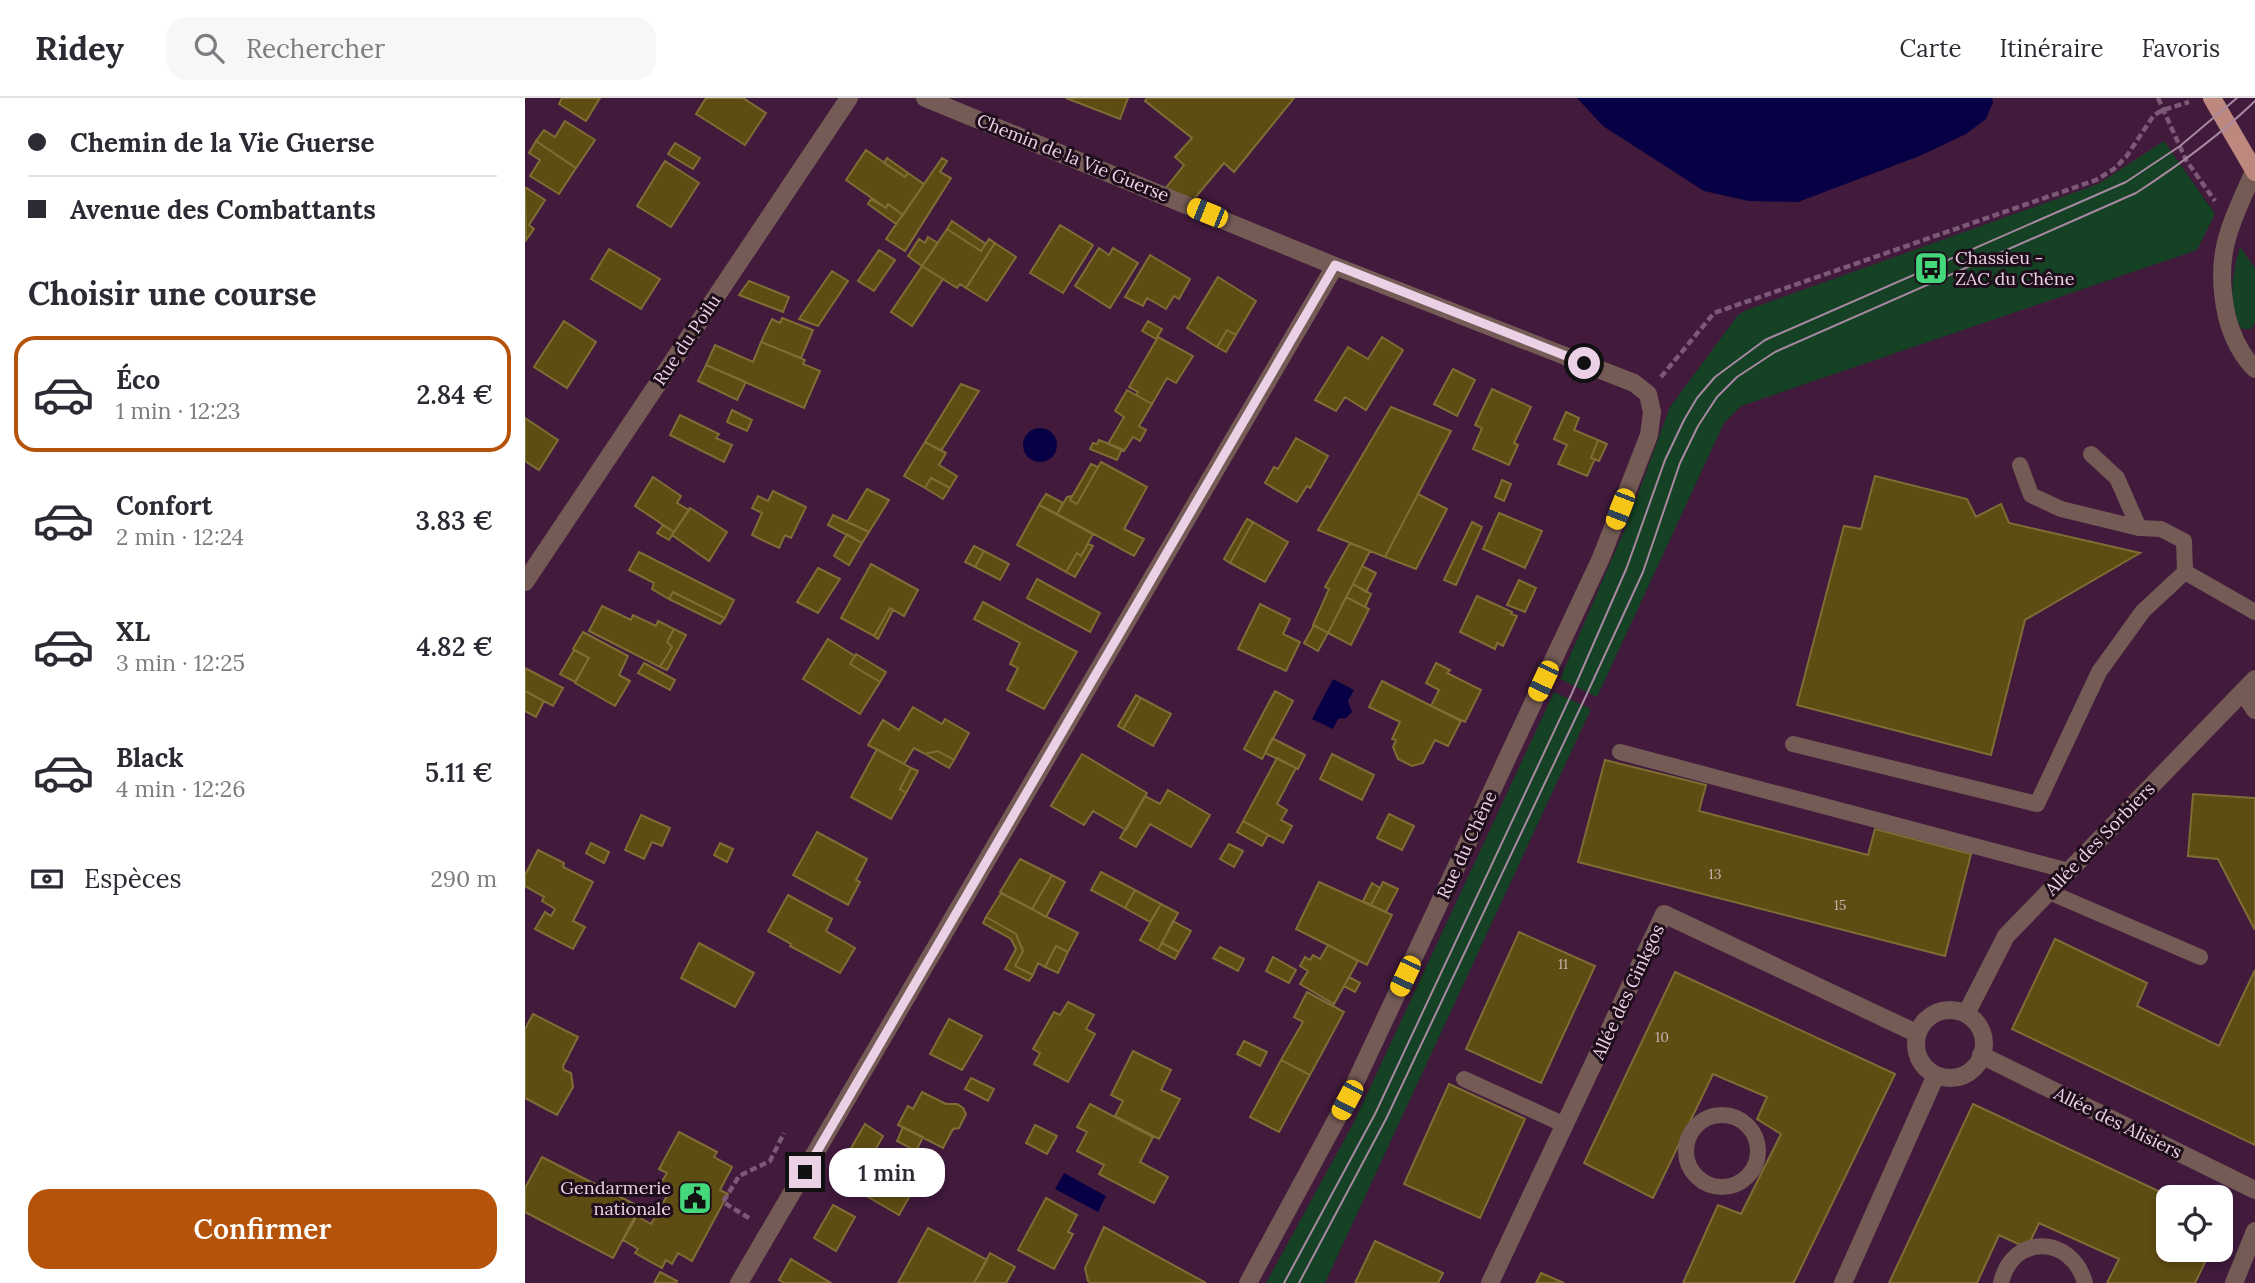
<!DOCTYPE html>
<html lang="fr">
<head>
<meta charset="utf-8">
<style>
  body { margin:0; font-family:Lora,serif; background:#f7f7f7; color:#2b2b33; height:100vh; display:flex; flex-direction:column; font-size:26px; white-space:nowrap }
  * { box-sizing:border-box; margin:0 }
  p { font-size:23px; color:#7c7c81 }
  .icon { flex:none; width:38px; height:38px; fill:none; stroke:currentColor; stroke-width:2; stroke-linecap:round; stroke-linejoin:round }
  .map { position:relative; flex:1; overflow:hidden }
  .drawer { display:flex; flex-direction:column; background:#fff; width:525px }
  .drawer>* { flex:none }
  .guide { display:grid; align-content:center; height:154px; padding:0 28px; background:#fff }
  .tools { position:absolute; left:1631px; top:1087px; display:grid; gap:14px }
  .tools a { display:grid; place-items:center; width:77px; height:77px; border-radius:14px; background:#fff; box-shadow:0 4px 10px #0003; font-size:35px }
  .end { position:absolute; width:32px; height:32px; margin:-16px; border:9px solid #ead1e5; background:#111; box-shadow:0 0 0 4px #111 }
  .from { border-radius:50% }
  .bubble { position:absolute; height:49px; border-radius:21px; background:#fff; box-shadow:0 4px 10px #0003; font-size:23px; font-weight:600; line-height:49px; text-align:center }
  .car { position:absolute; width:21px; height:42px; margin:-21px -10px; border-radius:9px; box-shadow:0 0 5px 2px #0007; background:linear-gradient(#f5c518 24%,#345 0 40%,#f5c518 0 76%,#345 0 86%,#f5c518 0) }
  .guide b { display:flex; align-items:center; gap:24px; height:66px; font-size:26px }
  .guide b+b { border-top:2px solid #e1e1e2 }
  .guide i { width:18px; height:18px; background:#2b2b33 }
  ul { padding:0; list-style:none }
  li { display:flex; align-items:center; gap:21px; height:116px; margin:0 14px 10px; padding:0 14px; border:4px solid transparent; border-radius:21px }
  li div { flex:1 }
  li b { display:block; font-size:26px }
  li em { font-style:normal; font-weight:600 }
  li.selected { border-color:#b45309 }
  li>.icon { width:63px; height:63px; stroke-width:1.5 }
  h2 { padding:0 28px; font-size:32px; line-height:84px }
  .pay { display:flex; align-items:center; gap:18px; height:77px; padding:0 28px; font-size:26px }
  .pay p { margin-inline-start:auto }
  .action { display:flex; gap:14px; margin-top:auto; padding:14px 28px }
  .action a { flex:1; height:80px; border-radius:21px; background:#b45309; color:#fff; font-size:28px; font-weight:600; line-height:80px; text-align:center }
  header { display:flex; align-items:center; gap:42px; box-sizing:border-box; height:98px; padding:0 35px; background:#fff; border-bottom:2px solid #e1e1e2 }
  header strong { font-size:33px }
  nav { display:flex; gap:38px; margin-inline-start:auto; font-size:24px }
  .search { width:490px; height:63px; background:#f7f7f7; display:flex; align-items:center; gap:18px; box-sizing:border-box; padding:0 24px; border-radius:21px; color:#7c7c81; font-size:26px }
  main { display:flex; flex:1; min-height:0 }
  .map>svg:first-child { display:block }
</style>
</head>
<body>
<header>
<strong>Ridey</strong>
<div class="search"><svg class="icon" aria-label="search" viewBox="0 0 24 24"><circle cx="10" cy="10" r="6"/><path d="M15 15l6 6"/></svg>Rechercher</div>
<nav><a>Carte</a><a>Itinéraire</a><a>Favoris</a></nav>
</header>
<main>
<section class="drawer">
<div class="guide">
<b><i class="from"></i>Chemin de la Vie Guerse</b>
<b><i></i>Avenue des Combattants</b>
</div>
<h2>Choisir une course</h2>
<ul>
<li class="selected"><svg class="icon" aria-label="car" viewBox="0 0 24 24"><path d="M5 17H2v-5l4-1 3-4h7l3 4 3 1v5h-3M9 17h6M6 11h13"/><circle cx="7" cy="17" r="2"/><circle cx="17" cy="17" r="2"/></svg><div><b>Éco</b><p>1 min · 12:23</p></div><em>2.84 €</em></li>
<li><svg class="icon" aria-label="car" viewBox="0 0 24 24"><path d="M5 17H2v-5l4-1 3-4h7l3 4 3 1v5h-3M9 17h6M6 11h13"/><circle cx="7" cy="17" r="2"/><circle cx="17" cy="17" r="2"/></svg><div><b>Confort</b><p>2 min · 12:24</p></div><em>3.83 €</em></li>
<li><svg class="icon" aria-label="car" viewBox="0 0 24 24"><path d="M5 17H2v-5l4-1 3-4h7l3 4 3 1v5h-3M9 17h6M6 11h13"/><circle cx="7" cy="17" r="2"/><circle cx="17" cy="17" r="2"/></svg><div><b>XL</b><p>3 min · 12:25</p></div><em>4.82 €</em></li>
<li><svg class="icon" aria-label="car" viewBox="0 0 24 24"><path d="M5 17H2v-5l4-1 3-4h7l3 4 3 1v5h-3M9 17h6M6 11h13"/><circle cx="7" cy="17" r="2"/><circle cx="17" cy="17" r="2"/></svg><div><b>Black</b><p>4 min · 12:26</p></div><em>5.11 €</em></li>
</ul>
<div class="pay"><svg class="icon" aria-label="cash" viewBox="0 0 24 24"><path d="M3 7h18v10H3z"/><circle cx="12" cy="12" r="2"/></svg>Espèces<p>290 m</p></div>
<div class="action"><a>Confirmer</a></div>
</section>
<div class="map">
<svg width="1730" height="1185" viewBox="0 0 1730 1185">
  <rect width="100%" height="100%" fill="#411a3c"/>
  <!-- green -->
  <path fill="#154124" d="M1639,43l51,73 -18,36 -456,156 -17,17 -127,274 -37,-18 66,-153 44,-119 68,-92 6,-4 354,-127z
    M1715,149l15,21v54l-4,7h-9l-2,-3c-12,-26 -8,-52 0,-79z
    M1029,594l37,17 -266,574h-59l88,-161z"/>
  <!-- water -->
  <path fill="#080044" d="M1052,0h415l1,4 -7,17 -20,15 -44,21 -124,47 -49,-1 -45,-10 -101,-65z
    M498 347a17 17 0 1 1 34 0a17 17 0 1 1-34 0Z
    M808,581l21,11 -6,11 4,11 -6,6 -8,1 -5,10 -21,-10z
    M539,1075l42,23 -8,16 -43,-23z"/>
  <!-- building -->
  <path fill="#5e4d12" stroke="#7e6d35" stroke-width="2" d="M37,0h38l-14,23 -27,-17z
    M181,0h37l23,15 -21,32 -49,-31z
    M541,0h62l-8,21z
    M622,0h147l-60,74 -10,-9 -35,42 -28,-11 23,-29 -9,-8 17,-19 -47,-37z
    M40,23l30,19 -19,28 -40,-27 8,-11 11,7z
    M11,43l40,27 -17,26 -29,-18 10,-16 -11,-7z
    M150,45l25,15 -7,11 -25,-15z
    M341,52l39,27 3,-4 16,11 -21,31 -15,-11 -2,4 -40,-28z
    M362,60l21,15 -3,4 -21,-14z
    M417,60l5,3 -7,11 11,6 -46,73 -19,-12z
    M140,63l34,22 -28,44 -34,-21z
    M0,89l20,13 -16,25 5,4 -8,11z
    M346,101l15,9 2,-4 15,11 -7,9 -28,-20z
    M427,123l34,23 -5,7 -34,-22z
    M535,127l33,20 -30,48 -33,-20z
    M422,131l34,22 8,-12 6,4 -29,45 -6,-4 -3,4 -35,-22z
    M403,139l10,6 -16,23 -14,-10 11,-17 6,4z
    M470,145l21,14 -29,44 -21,-13z
    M574,150l10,7 4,-7 25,15 -28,45 -35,-22z
    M84,151l51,30 -19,30 -50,-30z
    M354,152l16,10 -21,31 -16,-10z
    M625,157l40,24 -11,20 -5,-3 -8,13 -19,-11 -4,8 -18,-9z
    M397,168l21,13 -31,47 -21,-14z
    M307,173l16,10 -30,45 -19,-7z
    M693,179l38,24 -20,34 -9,-5 -10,17 -30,-19z
    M224,183l40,16 -6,15 -44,-17z
    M257,220l31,12 -12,28 -40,-16 11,-23 8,4z
    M39,223l32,21 -29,46 -33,-21z
    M623,223l14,8 -6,10 -14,-8z
    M702,232l9,5 -10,17 -9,-5z
    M633,239l35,19 -17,27 -9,-5 -15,26 -16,-9 2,-3 -9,-5z
    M857,239l21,13 -37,60 -21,-13 -9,14 -21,-11 33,-53 20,12z
    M236,244l44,18 -2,4 17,7 -16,37 -98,-43 9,-20 38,17z
    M181,267l40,17 -9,18 -39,-19z
    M928,271l22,11 -18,36 -23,-12z
    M436,286l18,7 -38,60 -16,-9z
    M967,291l39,18 -17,36 4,2 -9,20 -36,-16 9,-21 -7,-3z
    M602,292l25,14 -13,22 7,4 -6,11 -7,-4 -9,14 -16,-7 16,-27 -9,-6z
    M866,309l60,24 -66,126 -67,-27z
    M207,312l20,10 -5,11 -20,-9z
    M1041,314l13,6 -5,12 24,10 -7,18 4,1 -8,17 -29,-12 9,-19 -13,-6z
    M155,317l39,19 -3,4 16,7 -8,17 -54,-27z
    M0,320l33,22 -19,30 -14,-9z
    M771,340l32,18 -18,32 -3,-2 -10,16 -32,-19 9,-16 4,2z
    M574,342l23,9 -5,11 -27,-11 3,-6 4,1z
    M1073,342l9,4 -8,17 -8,-3z
    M400,344l21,11 -7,12 18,11 -7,12 -19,-10 -6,10 -21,-12z
    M576,364l46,25 -23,42 20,10 -10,17 -77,-42 10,-17 5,-1 -2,4 7,4z
    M566,366l7,3 -21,37 -7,-4z
    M1350,378l92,23 9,18 25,-13 8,19 131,30 -115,67 -34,135 -194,-50 47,-179 17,3z
    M128,379l28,19 -4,7 12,7 -15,22 -39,-26z
    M406,380l19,10 -7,11 -18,-11z
    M977,382l9,4 -7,17 -9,-4z
    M342,391l22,11 -20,32 -22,-10z
    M248,393l33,16 -15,31 -6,-3 -6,13 -27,-13 10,-22 -10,-5 6,-12 10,5z
    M521,396l17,9 -6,11 -18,-9z
    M893,396l29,15 -31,60 -31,-12z
    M514,407l54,29 -12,22 -4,-3 -11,19 -49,-27z
    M165,410l37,24 -18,29 -37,-26z
    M974,415l43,18 -17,37 -42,-19z
    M308,417l36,17 -7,11 -34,-18z
    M722,421l6,3 -23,41 -6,-4z
    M728,424l35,20 -23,40 -35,-19z
    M947,424l10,5 -26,58 -12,-5z
    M138,427l11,7 -5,8 -12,-7z
    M322,436l15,9 -13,22 -15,-9z
    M825,445l20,8 -42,82 -15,-8 16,-36 -4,-2z
    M563,446l5,2 -18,31 -9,-5 11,-19 4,3z
    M449,448l10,5 -9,16 -10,-5z
    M459,453l25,13 -9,16 -25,-13z
    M114,454l95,48 -9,18 -52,-26 -4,7 -17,-10 2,-6 -25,-13z
    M346,466l47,26 -14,26 -14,-8 -16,28 -33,-18z
    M837,468l14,7 -10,19 -13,-8z
    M293,470l22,11 -22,34 -21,-11z
    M512,481l63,34 -10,19 -63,-34z
    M994,482l17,8 -11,24 -18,-7z
    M828,486l18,10 -6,13 -19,-10z
    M148,494l52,26 -5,6 -51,-25z
    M952,498l35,16 -1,2 6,2 -14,30 -6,-3 -2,6 -35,-17z
    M821,499l23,12 -18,36 -23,-12z
    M458,504l94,50 -33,57 -37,-19 11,-22 -8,-4 10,-21 -46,-24z
    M735,506l30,15 -7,15 17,8 -14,29 -48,-22z
    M77,508l29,14 2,-5 23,11 2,-5 16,8 -7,13 5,5 -12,20 -71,-36z
    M365,510l3,2 -15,29 -4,-3z
    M789,527l14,8 -10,18 -14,-8z
    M149,531l12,6 -19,35 -7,-3 12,-20 -5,-5z
    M58,534l45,24 -9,19 11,6 -15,25 -40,-23 14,-25 -16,-9z
    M303,541l27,17 -5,8 30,18 -20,32 -57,-35z
    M49,552l15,8 -14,24 -15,-8z
    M331,556l30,18 -6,10 -30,-18z
    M119,565l31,17 -5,10 -32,-17z
    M911,565l14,7 -3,3 34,17 -16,32 -34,-16 8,-16 -13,-7z
    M0,570l38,20 -10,18 -28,-15z
    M857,583l79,40 -13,25 -13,-6 -12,23 -11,3 -14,-7 -5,-12 3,-7 -4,-1 8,-17 -31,-15z
    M0,593l19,10 -8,16 -11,-6z
    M750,593l18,10 -31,58 -18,-10z
    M611,597l5,3 -18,31 -5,-3z
    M616,600l30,16 -18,32 -30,-17z
    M388,609l29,17 3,-5 24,14 -15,27 -16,-9 -13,3 -11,-6 -10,16 -36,-19 15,-25 16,10z
    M747,640l33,17 -7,14 -33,-16z
    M352,651l34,19 -11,21 6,4 -15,26 -40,-22z
    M413,653l16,9 -5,8 -24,-14z
    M557,656l65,39 -21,37 -33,-19 -9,14 -33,-19z
    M807,656l42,21 -12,25 -42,-21z
    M752,660l19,10 -19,36 10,6 -6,10 11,6 -9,17 -40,-22z
    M1080,662l101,25 -7,26 169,44 7,-26 96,25 -26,102 -367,-94z
    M386,670l7,3 -12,22 -6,-4z
    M643,692l42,25 -19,32 -41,-23 -14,23 -16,-9 25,-42 15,8z
    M1668,696l62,4v132l-37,-71 -30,-3z
    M864,716l25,12 -12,24 -25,-12z
    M116,717l29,13 -8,18 -10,-4 -8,17 -19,-9z
    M718,723l25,14 -6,11 -25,-14z
    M292,734l50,27 -11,21 4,2 -12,23 -55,-30z
    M66,745l18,9 -5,11 -18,-10z
    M195,745l13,6 -6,13 -13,-7z
    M704,746l14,7 -9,16 -14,-8z
    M13,752l26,13 -1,4 30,15 -20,39 12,6 -12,22 -38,-20 10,-17 6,4 4,-7 -13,-8 2,-4 -19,-11v-11z
    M495,761l32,16 -20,34 -32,-17z
    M576,774l34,18 -10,18 -34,-18z
    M527,777l13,7 -19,35 -14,-8z
    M794,784l73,33 -25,50 -71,-36z
    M858,784l15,7 -12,23 -15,-7z
    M847,785l8,5 -9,17 -8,-4z
    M610,792l26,14 -11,18 -25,-14z
    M476,795l77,40 -10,19 -12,-6 -11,21 -7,-4 -5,12 -18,-9 8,-15 -7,-17 -30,-17z
    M263,797l44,24 -6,12 29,17 -15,25 -50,-27 1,-2 -23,-13z
    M636,806l17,9 -20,37 -18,-10z
    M461,819l30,17 7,17 -8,15 18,9 -4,6 -24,-12 11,-20 -5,-10 -28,-16z
    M648,823l18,10 -12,21 -17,-9z
    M994,834l76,34 -54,117 -75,-34z
    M1530,841l92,44 -10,23 82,40 36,-76v175l-243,-116z
    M174,845l55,30 -19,34 -54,-29z
    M637,845l17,9 -4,7 -17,-9z
    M803,847l30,16 -24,43 -34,-20 8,-13 -8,-5 5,-9 5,3 3,-5 7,4z
    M531,848l12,6 -10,21 -13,-6z
    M695,849l24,12 -6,12 -25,-13z
    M748,859l23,13 -7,13 -23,-12z
    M1150,874l220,102 -101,208 -2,1h-109l35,-78 23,9 40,-80 -24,-15 10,-22 -54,-23 -60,124 -69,-35z
    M824,879l11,6 -5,9 -11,-6z
    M782,894l37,20 -34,63 -29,-15 22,-38 -9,-5z
    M543,904l26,13 -8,14 9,5 -27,48 -34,-18 6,-11 -7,-4 21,-37 6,3z
    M8,916l45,23 -15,29 1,4 7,3 2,14 -16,28 -32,-17v-69z
    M424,921l33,17 -20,34 -32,-16z
    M719,943l23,11 -7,14 -23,-12z
    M608,953l38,19 -10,20 19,9 -21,40 -44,-23 8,-15 -12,-6z
    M756,962l29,15 -31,57 -29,-15z
    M446,980l23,11 -6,12 -23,-12z
    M924,986l76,35 -45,99 -76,-34z
    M397,994l24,12h11l6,4 3,6 -7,14 -6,1 -10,19 -45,-23 10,-19 5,3z
    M565,1006l63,33 -13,25 28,15 -14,26 -55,-29 5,-9 -27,-14 10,-19 -10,-5z
    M1448,1006l198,93h-3v53h43l-16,33h-88l12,-24 -80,-36 -12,25 -28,-13 -22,48h-88z
    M340,1026l18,12 -18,32 -19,-11z
    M510,1027l22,11 -10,18 -21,-11z
    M378,1029l20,10 -7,14 -19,-10z
    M154,1034l38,20 -3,5 18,10 -12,23 8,4 -36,67 -14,-8 -6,11 -6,-4 -4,8 -27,-15 3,-4 -15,-9 14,-24 14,8 20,-35 -10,-6 6,-10 -8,-4z
    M17,1059l98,50 -27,51 -88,-46v-24z
    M324,1061l62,35 -12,21 -62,-36z
    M521,1100l31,17 -9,17 5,2 -19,35 -36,-19z
    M308,1107l22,12 -19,34 -22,-13z
    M579,1129l102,56h-115l-3,-2 -3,-13z
    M403,1130l59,32 -13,23h-76z
    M850,1143l68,32 -5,10h-83z
    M465,1155l25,14 -9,16h-32z
    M266,1161l40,24h-47l-5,-3z
    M135,1174l17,9 -1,2h-22z
    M1016,1175l23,10h-28z"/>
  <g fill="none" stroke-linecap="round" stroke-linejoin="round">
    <!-- path -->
    <path stroke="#7c5a77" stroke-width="4.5" stroke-dasharray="7 3.5" stroke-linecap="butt" d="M1633,0l28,62 29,41
      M1136,279l53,-64 382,-133 18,-11 12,-12 28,-42 9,-5 26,-8
      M224,1120l-26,-16 16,-26 31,-15 14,-28"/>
    <!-- service -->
    <path stroke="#755b56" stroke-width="16" d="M1566,356l26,24 22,50
      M1495,367l11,30 30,14 78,19 22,1 23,12 1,31
      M1268,646l244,60 62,-132 44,-61 42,-39 70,40
      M1095,654l449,119
      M1524,794l151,65
      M939,981l101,46
      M1161 1053a36 36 0 1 1 72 0a36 36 0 1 1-72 0Z
      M1476,1185c11,-50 71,-48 84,0"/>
    <!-- minor -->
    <path stroke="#755b56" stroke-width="18" d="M400,0l410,168 299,117 14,11 4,18 -3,23 -48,123 -254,542 -99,183
      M1729,73c-24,56 -41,83 -27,146 5,19 14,38 28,52
      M0,484l324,-484
      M1718,594l12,18
      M1391 946a34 34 0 1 1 68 0a34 34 0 1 1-68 0Z
      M1441,916l40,-78 249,-257
      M1456,957l274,135
      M214,1185l596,-1017
      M965,1185l174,-369 252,119
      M1318,1185l93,-208
      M1709,1185l21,-52"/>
    <!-- primary -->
    <path stroke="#bd897f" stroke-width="18" d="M1687,0l43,74"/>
    <!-- tram -->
    <path stroke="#a789a2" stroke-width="2" d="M759,1185l91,-169 197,-421 55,-126 38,-107 19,-40 13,-22 18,-21 50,-37 361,-158 54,-36 57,-48
      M774,1185l87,-164 199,-421 58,-126 37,-109 18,-37 19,-29 20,-20 38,-25 361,-159c43,-28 82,-56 119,-92"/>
  </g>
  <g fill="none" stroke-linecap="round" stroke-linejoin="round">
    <!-- route -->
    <path stroke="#ead1e5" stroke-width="9" d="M280,1074l530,-907 249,98"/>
  </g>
  <!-- icons -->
  <defs>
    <g id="bus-square" transform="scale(1.75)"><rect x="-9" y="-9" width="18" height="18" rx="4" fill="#44d77b" stroke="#1e0d1b"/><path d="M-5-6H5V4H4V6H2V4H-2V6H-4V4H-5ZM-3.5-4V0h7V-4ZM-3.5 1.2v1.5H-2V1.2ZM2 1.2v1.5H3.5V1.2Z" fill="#111"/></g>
    <g id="civic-square" transform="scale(1.75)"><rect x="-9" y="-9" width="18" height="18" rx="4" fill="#44d77b" stroke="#1e0d1b"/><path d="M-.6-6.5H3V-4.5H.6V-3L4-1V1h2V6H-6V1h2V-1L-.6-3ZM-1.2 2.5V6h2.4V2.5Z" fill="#111"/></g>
  </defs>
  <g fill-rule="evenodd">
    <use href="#bus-square" x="1406" y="170"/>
    <use href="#civic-square" x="170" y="1100"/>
  </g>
  <g text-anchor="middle" stroke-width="6" stroke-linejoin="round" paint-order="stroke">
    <!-- number labels -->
    <g font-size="14" fill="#c7b0b0">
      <text x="1190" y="781">13</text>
      <text x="1315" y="812">15</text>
      <text x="1038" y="871">11</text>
      <text x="1137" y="944">10</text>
    </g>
    <!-- street labels -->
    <g font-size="18" fill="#ead1e5" stroke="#1e0d1b">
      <text transform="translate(548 60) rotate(22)" y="6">Chemin de la Vie Guerse</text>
      <text transform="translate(162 242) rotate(-56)" y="6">Rue du Poilu</text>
      <text transform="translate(1575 741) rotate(-46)" y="6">Allée des Sorbiers</text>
      <text transform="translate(942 747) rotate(-65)" y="6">Rue du Chêne</text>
      <text transform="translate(1103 894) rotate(-65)" y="6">Allée des Ginkgos</text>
      <text transform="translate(1593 1025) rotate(26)" y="6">Allée des Alisiers</text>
    </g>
    <!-- poi labels -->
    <g font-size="18" fill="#ead1e5" stroke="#1e0d1b" text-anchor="start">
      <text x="1430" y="166">Chassieu -<tspan x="1430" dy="21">ZAC du Chêne</tspan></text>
      <text x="146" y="1096" text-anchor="end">Gendarmerie<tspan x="146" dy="21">nationale</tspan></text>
    </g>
  </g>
</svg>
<div class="tools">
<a><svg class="icon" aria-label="locate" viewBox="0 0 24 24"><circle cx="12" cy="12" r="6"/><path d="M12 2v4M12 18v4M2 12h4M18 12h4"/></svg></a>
</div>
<i class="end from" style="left:1059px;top:265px"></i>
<i class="end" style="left:280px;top:1074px"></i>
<div class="bubble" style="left:304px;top:1050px;width:116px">1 min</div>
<i class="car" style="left:682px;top:115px;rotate:292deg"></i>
<i class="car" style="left:1095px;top:411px;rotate:201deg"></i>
<i class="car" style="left:1018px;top:583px;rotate:205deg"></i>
<i class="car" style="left:880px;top:878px;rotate:205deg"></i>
<i class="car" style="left:822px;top:1002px;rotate:208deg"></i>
</div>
</main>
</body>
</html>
